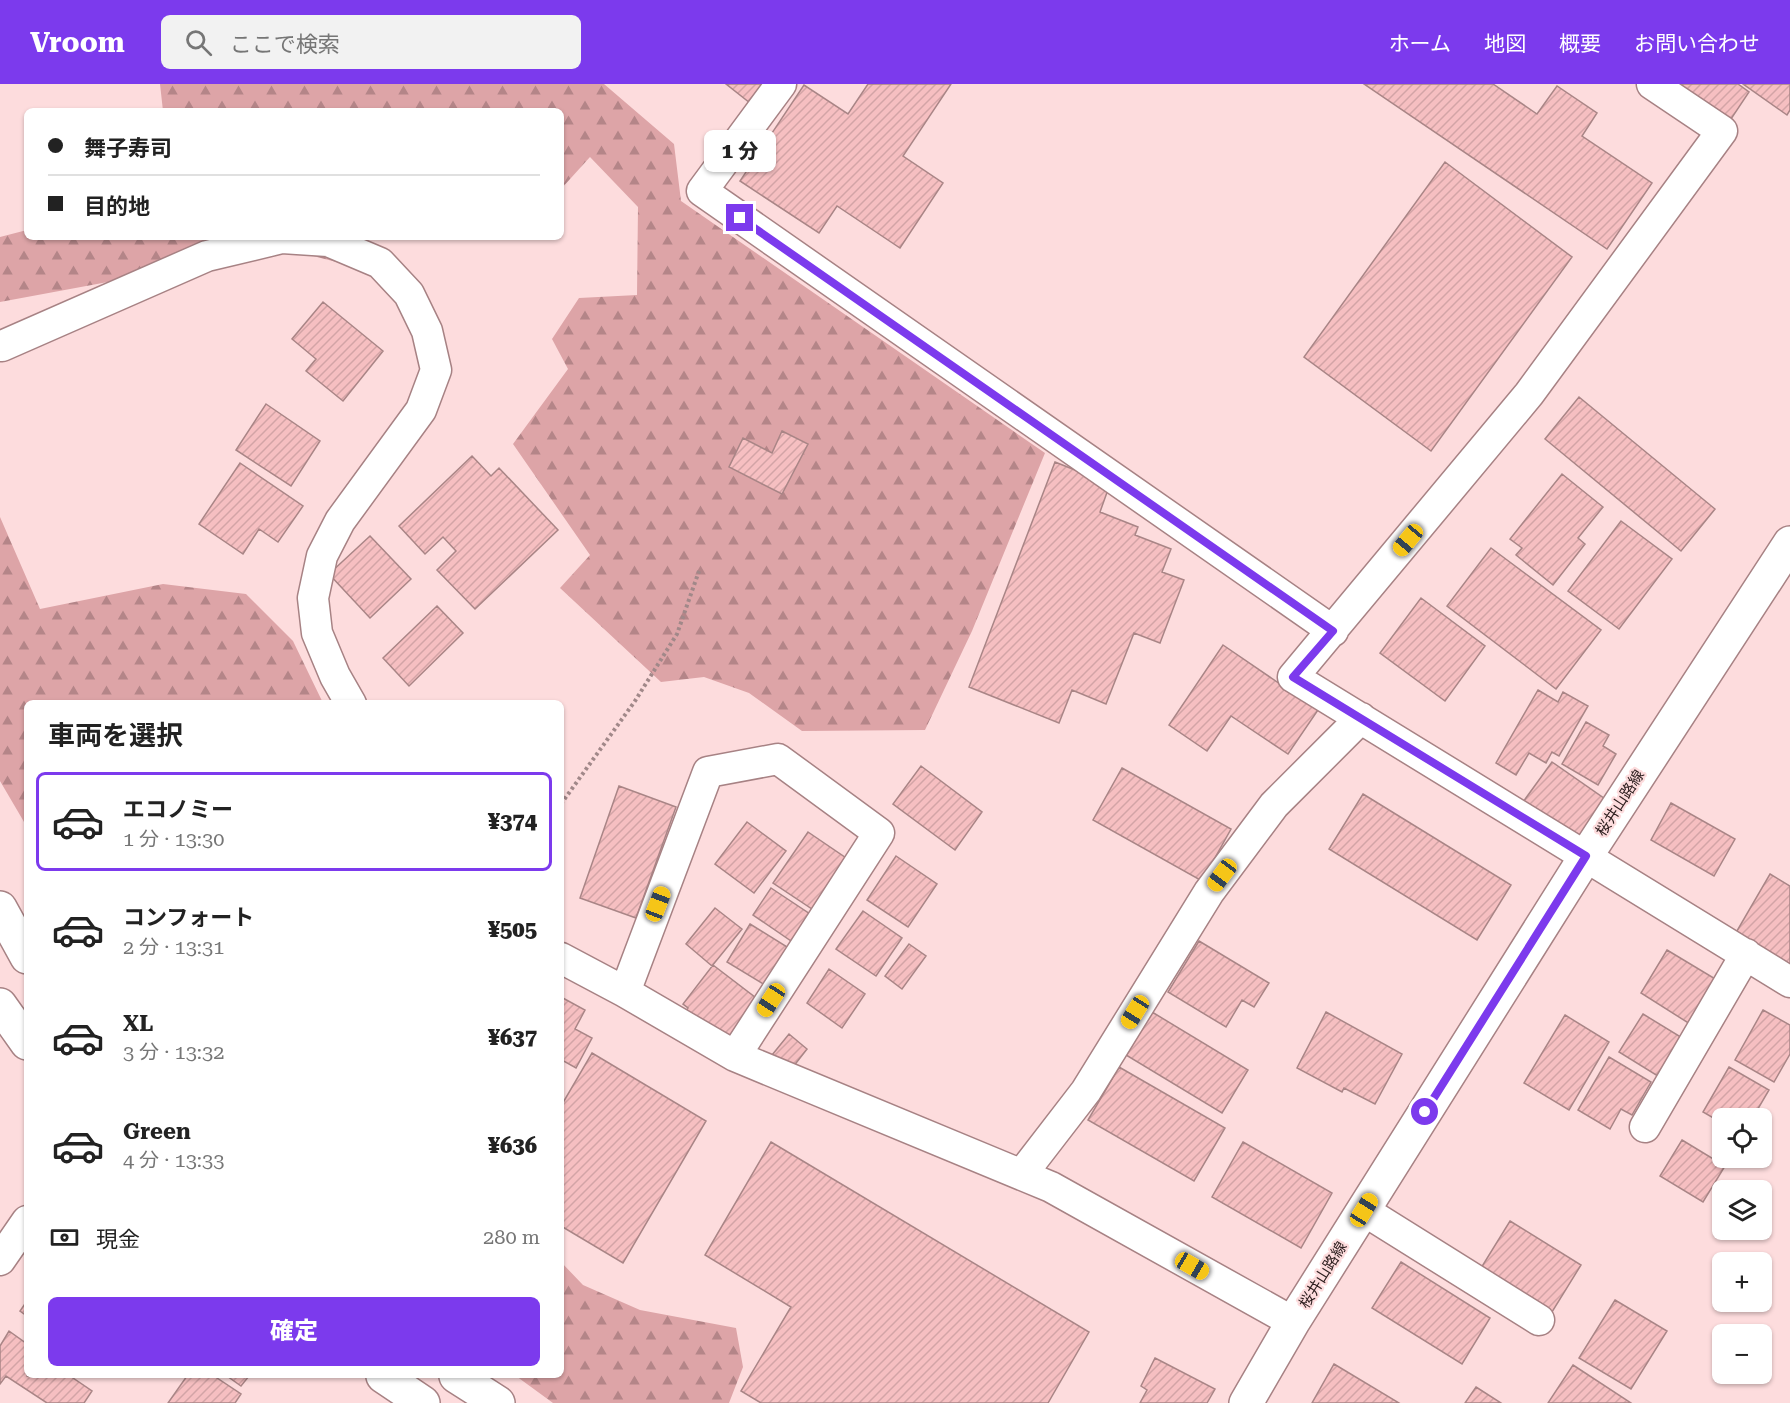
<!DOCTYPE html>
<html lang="ja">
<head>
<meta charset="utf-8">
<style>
  body { margin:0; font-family:"Roboto Serif","Noto Sans JP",serif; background:#f2f2f2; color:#222; height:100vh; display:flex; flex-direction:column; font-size:22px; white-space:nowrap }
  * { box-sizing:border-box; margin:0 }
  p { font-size:20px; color:#767676 }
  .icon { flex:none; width:33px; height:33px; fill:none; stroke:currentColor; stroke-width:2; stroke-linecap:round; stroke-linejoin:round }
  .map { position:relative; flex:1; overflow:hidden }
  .panel { position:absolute; left:24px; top:616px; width:540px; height:678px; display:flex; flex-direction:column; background:#fff; border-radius:9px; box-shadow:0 2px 4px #0004 }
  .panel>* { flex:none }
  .top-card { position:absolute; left:24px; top:24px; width:540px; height:132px; border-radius:9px; box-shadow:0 2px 4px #0004; display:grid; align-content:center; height:132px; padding:0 24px; background:#fff }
  .controls { position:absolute; left:1712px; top:1024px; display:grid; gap:12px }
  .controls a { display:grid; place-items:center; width:60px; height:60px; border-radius:9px; background:#fff; box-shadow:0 2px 4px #0004; font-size:30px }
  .end { position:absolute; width:27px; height:27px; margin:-14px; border:8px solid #7c3aed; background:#fff; box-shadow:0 0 0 3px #fff }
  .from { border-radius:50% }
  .bubble { position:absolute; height:42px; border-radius:9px; background:#fff; box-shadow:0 2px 4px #0004; font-size:20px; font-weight:800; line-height:42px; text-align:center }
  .car { position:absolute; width:18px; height:36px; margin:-18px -9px; border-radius:8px; box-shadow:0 0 4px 2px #0007; background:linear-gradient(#f5c518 24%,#345 0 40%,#f5c518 0 76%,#345 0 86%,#f5c518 0) }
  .top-card b { display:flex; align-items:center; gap:21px; height:57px; font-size:22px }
  .top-card b+b { border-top:2px solid #e0e0e0 }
  .top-card i { width:15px; height:15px; background:#222 }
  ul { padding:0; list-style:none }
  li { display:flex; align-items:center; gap:18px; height:99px; margin:0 12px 9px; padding:0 12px; border:3px solid transparent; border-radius:9px }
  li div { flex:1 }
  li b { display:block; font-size:22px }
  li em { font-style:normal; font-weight:800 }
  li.on { border-color:#7c3aed }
  li>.icon { width:54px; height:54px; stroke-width:1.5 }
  h2 { padding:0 24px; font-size:27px; line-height:72px }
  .pay { display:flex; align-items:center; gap:15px; height:66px; padding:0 24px; font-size:22px }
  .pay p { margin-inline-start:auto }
  .cta { display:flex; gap:12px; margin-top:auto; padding:12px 24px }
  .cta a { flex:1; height:69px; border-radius:9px; background:#7c3aed; color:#fff; font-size:24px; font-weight:800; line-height:69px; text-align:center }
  header { display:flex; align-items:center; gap:36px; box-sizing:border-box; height:84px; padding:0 30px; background:#7c3aed; color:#fff }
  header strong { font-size:28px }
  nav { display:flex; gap:33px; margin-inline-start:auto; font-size:21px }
  .search { width:420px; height:54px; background:#f2f2f2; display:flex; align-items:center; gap:15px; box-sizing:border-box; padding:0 21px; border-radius:9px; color:#767676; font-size:22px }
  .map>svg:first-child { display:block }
</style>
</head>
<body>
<header>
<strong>Vroom</strong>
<div class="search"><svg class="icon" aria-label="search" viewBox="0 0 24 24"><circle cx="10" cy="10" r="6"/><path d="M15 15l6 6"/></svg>ここで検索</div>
<nav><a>ホーム</a><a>地図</a><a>概要</a><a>お問い合わせ</a></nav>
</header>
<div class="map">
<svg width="1790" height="1319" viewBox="0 0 1790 1319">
  <defs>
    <pattern id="forest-firs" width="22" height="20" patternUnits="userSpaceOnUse" patternTransform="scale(1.5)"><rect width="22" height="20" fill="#dda4a7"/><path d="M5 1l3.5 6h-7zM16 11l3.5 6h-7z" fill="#b48588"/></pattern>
    <pattern id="building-hatch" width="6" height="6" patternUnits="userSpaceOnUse" patternTransform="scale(1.5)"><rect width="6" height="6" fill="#f6bfc1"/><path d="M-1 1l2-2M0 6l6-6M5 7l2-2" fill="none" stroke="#d3a4a6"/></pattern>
  </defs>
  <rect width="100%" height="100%" fill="#fddcdd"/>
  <!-- forest -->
  <path fill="url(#forest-firs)" d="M160,0h444l70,60 7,57 364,252 -73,178 -47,99 -123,1 -53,-38 -45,-16 -43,5 -101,-94 30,-33 -77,-111 55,-75 -16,-30 27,-41 58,-3 1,-88 -48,-50 -29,32v-78h-398z
    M27,146v7h339l-14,29 -66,-17 -286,53v-65z
    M0,433l40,92 123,-25 83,10 47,47 30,62 -296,1v123l-27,-46z
    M561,1178l22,23 57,25 96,18 7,39 -14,36h-176l-37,-27h45z"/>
  <!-- building -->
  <path fill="url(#building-hatch)" stroke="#a98586" stroke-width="1.5" d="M726,0h39l-15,19z
    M868,0h83l-48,72 40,27 -43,65 -63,-42 -18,27 -79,-52 64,-96 44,29z
    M1364,0h129l44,30 20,-28 40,27 -15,23 70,47 -45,66z
    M1667,0h71l11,8 -22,33z
    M1743,0h47v26l-3,5z
    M1445,78l127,95 -141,194 -127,-94z
    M323,218l60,49 -40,50 -37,-30 10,-12 -24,-20z
    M1579,313l136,112 -34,42 -136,-112z
    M266,320l54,37 -29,45 -55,-36z
    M782,347l26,13 -26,50 -53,-27 14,-29 29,15z
    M472,372l19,20 8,-8 59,62 -83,79 -38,-39 19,-19 -13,-14 -18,17 -26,-28z
    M1055,378l55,22 -10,28 38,15 -3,8 36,14 -9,23 22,8 -24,63 -26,-10 -28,71 -34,-14 -13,33 -90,-36z
    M240,379l63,43 -25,36 -19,-13 -16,25 -44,-30z
    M1562,390l41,33 -25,31 7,6 -32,41 -37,-30 6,-7 -12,-9z
    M1621,437l51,38 -53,70 -51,-38z
    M370,452l41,43 -41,39 -41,-44z
    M1491,464l110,82 -45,59 -109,-83z
    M1421,514l64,48 -40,55 -65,-48z
    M437,522l26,27 -54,53 -26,-28z
    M1223,561l95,65 -30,44 -57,-38 -24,35 -38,-26z
    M1538,606l20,12 5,-10 25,14 -29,50 -7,-4 -6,11 -17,-10 -13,22 -20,-12z
    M1586,638l23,13 -6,11 13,8 -18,31 -36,-21z
    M1552,678l56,39 -29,41 -56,-40z
    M921,682l61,46 -27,38 -62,-46z
    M1122,684l109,61 -29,52 -109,-61z
    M619,702l57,21 -40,111 -56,-20z
    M1363,710l148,91 -34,55 -148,-91z
    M1671,719l64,36 -21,37 -63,-36z
    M747,738l39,29 -32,42 -39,-29z
    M808,748l44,30 -34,51 -45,-30z
    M896,772l41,28 -29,43 -41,-27z
    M1770,790l20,12v78l-3,5 -53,-33z
    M771,804l42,28 -19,27 -41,-28z
    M715,824l27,21 -30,37 -26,-22z
    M863,827l39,27 -26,38 -40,-27z
    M750,840l42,26 -22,38 -43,-26z
    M1199,857l70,42 -15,24 -12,-7 -16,27 -58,-35z
    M909,860l17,12 -24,33 -17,-13z
    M1667,866l50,30 -27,44 -49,-31z
    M713,881l47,36 -36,48 -42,-32 6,-9 -5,-4z
    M829,885l36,25 -23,34 -35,-25z
    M561,913l24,13 -10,19 17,9 -16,30 -14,-8 -1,2z
    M1763,926l27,15v29l-16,28 -39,-22z
    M1152,928l96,58 -26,43 -96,-58z
    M1326,928l76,42 -27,50 -31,-16 -2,4 -45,-24z
    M1643,930l41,25 -23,39 -42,-26z
    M1565,931l44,27 -40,68 -45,-27z
    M789,950l18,15 -21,27 -18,-16z
    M592,969l114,68 -83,142 -62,-37v-120z
    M1609,973l42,25 -19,33 -11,-6 -11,20 -32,-19z
    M1119,983l106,61 -31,53 -106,-61z
    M1729,983l40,23 -17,29h-30v4l-19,-11z
    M1682,1056l43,26 -22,36 -43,-26z
    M771,1058l318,190 -41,71h-287l-20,-12 50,-84 -86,-52z
    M1243,1058l89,51 -31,55 -89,-51z
    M1510,1137l71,44 -29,47 -71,-44z
    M1401,1178l89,56 -28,46 -90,-56z
    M1615,1216l52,31 -36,58 -52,-31z
    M27,1217v15l-7,-5z
    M9,1247l18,13v32h43l22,15 -8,12h-37l-41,-27 -6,8v-38z
    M1155,1274l60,31 -8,14h-67l7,-13 -6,-4z
    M1334,1280l65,39h-87z
    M1573,1281l58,38h-83z
    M187,1292h27l27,18 -6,9h-67z
    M227,1292h22l-8,10z
    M1476,1303l25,16h-36z"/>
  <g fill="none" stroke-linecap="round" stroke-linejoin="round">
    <!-- minor casing -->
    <g stroke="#a78284" stroke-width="33">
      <path id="minor" d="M781,0l-79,107 631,440
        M1652,0l70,47 -193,263 -236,283 497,305
        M2,262l205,-90 75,-18 46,3 52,22 29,31 18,37 9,39 -15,40 -81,111 -18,35 -9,42 4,35 18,43 16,28
        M561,874l64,34 110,64 316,131 242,135
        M625,908l83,-220 70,-13 101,74 -144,223
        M1645,1043l101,-173
        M1022,1090l64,-83 123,-199 65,-87 87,-87
        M1363,1126l176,110
        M0,1176l27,-39"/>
    </g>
    <!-- tertiary casing -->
    <g stroke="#a78284" stroke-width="36">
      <path id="tertiary" d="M0,824l27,49
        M0,921l27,38
        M383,1292l40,27
        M456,1292l42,27"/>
    </g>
    <!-- secondary casing -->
    <g stroke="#a78284" stroke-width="36">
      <path id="secondary" d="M1246,1319l47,-81 293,-466 204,-313"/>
    </g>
    <!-- path -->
    <path stroke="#a18889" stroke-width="4" stroke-dasharray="3 3" stroke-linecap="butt" d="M561,720l74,-103 42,-67 22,-63"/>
    <!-- minor -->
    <use href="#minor" stroke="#fff" stroke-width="30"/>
    <!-- tertiary -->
    <use href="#tertiary" stroke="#fff" stroke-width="33"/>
    <!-- secondary -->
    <use href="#secondary" stroke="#fff" stroke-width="33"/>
  </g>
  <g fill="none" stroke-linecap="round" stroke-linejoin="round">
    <!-- route -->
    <path stroke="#7c3aed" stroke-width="8" d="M740,134l593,413 -40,46 293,179 -161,256"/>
  </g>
  <g text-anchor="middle" stroke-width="4.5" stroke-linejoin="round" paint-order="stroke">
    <!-- street labels -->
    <g font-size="15" fill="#2e2020" stroke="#fddcdd">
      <text transform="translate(1620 719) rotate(-57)" y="5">桜井山路線</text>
      <text transform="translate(1323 1191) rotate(-58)" y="5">桜井山路線</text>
    </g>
  </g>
</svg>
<div class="controls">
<a><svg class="icon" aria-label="locate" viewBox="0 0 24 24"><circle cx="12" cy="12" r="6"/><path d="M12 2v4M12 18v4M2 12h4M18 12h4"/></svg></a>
<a><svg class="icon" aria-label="layers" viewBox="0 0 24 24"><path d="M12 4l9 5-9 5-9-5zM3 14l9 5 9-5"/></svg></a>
<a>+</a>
<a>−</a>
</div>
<i class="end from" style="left:1425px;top:1028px"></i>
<i class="end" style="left:740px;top:134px"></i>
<div class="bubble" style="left:704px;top:46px;width:72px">1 分</div>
<i class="car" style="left:1408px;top:456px;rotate:220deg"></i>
<i class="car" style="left:1222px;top:791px;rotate:217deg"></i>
<i class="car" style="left:658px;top:820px;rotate:21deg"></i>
<i class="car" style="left:771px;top:916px;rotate:213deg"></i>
<i class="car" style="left:1135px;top:928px;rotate:212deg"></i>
<i class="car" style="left:1364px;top:1126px;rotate:32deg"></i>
<i class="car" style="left:1192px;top:1182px;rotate:120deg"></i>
<div class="top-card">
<b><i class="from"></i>舞子寿司</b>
<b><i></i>目的地</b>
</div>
<section class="panel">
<h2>車両を選択</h2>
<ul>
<li class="on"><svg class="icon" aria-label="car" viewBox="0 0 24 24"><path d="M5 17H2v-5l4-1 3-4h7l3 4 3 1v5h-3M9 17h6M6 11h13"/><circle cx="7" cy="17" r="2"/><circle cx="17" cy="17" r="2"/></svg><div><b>エコノミー</b><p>1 分 · 13:30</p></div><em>¥374</em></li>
<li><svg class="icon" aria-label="car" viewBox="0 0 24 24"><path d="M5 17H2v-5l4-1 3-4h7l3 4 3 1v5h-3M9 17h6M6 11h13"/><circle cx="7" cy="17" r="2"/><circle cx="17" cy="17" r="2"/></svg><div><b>コンフォート</b><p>2 分 · 13:31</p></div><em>¥505</em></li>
<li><svg class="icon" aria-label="car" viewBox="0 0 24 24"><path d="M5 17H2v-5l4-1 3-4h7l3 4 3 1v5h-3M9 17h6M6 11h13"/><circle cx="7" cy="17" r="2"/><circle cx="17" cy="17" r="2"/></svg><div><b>XL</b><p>3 分 · 13:32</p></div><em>¥637</em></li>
<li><svg class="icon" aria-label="car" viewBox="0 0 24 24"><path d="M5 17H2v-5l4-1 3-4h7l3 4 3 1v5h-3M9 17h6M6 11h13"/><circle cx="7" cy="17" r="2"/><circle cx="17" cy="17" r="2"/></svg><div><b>Green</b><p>4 分 · 13:33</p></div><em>¥636</em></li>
</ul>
<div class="pay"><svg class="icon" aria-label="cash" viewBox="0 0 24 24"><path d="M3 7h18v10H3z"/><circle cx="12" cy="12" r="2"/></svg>現金<p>280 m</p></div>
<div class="cta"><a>確定</a></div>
</section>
</div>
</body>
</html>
